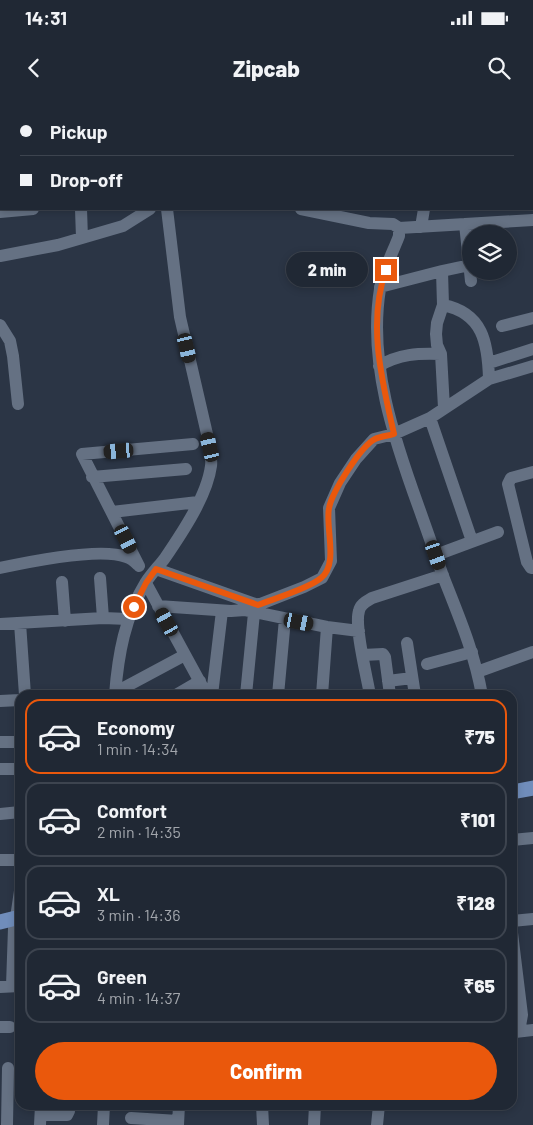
<!DOCTYPE html>
<html lang="en">
<head>
<meta charset="utf-8">
<style>
  body { margin:0; font-family:Barlow,sans-serif; background:#2d3440; color:#f1f3f6; height:100vh; display:flex; flex-direction:column; font-size:19px; white-space:nowrap }
  * { box-sizing:border-box; margin:0 }
  p { font-size:16px; color:#a2a6ac }
  .icon { flex:none; width:28px; height:28px; fill:none; stroke:currentColor; stroke-width:2; stroke-linecap:round; stroke-linejoin:round }
  .map { position:relative; flex:1; overflow:hidden }
  .sheet { position:absolute; left:15px; top:590px; width:502px; height:420px; display:flex; flex-direction:column; background:#202834; border-radius:15px; box-shadow:0 2px 8px #0003,0 0 0 1px #3d444f }
  .sheet>* { flex:none }
  .hud { position:absolute; left:0px; top:0px; width:534px; height:110px; box-shadow:0 2px 8px #0003,0 0 0 1px #3d444f; display:grid; align-content:center; height:110px; padding:0 20px; background:#202834 }
  .controls { position:absolute; left:462px; top:125px; display:grid; gap:10px }
  .controls a { display:grid; place-items:center; width:55px; height:55px; border-radius:50%; background:#202834; box-shadow:0 2px 8px #0003,0 0 0 1px #3d444f; font-size:25px }
  .end { position:absolute; width:22px; height:22px; margin:-11px; border:6px solid #ea580c; background:#fff; box-shadow:0 0 0 2px #fff }
  .from { border-radius:50% }
  .bubble { position:absolute; height:35px; border-radius:18px; background:#202834; box-shadow:0 2px 8px #0003,0 0 0 1px #3d444f; font-size:16px; font-weight:800; line-height:35px; text-align:center }
  .car { position:absolute; width:15px; height:30px; margin:-15px -8px; border-radius:6px; box-shadow:0 0 4px 1px #0007; background:linear-gradient(#222 24%,#8ab4d8 0 40%,#222 0 76%,#8ab4d8 0 86%,#222 0) }
  .hud b { display:flex; align-items:center; gap:18px; height:48px; font-size:19px }
  .hud b+b { border-top:1px solid #3d444f }
  .hud i { width:12px; height:12px; background:#f1f3f6 }
  ul { padding:9px 0 0; list-style:none }
  li { display:flex; align-items:center; gap:15px; height:75px; margin:0 10px 8px; padding:0 10px; border:2px solid #3d444f; border-radius:15px }
  li div { flex:1 }
  li b { display:block; font-size:19px }
  li em { font-style:normal; font-weight:800 }
  li.selected { border-color:#ea580c }
  li>.icon { width:45px; height:45px; stroke-width:1.5 }
  .cta { display:flex; gap:10px; margin-top:auto; padding:10px 20px }
  .cta a { flex:1; height:58px; border-radius:30px; background:#ea580c; color:#fff; font-size:20px; font-weight:800; line-height:58px; text-align:center }
  .status { display:flex; justify-content:space-between; align-items:center; height:35px; padding:0 25px; background:#202834; direction:ltr }
  .status svg { height:14px; fill:currentColor }
  header { display:flex; justify-content:space-between; align-items:center; height:65px; padding:0 20px; background:#202834; font-size:22px; font-weight:800 }
  .map>svg:first-child { display:block }
</style>
</head>
<body>
<div class="status"><b>14:31</b><svg viewBox="0 0 49 12"><path d="M0 12V9h3v3zM5 12V6h3v6zM10 12V3h3v9zM15 12V0h3v12zM26 1h20v11H26zM47 4h2v5h-2z"/></svg></div>
<header><svg class="icon" aria-label="back" viewBox="0 0 24 24"><path d="M15 5l-7 7 7 7"/></svg>Zipcab<svg class="icon" aria-label="search" viewBox="0 0 24 24"><circle cx="10" cy="10" r="6"/><path d="M15 15l6 6"/></svg></header>
<div class="map">
<svg width="533" height="1025" viewBox="0 0 533 1025">
  <rect width="100%" height="100%" fill="#2b3545"/>
  <g fill="none" stroke-linecap="round" stroke-linejoin="round">
    <!-- minor -->
    <path stroke="#657183" stroke-width="12" d="M166,0v1
      M497,0v1
      M328,1v-1
      M414,1v-1
      M532,49h1
      M0,65h1
      M81,109l1,29
      M301,109l68,14 24,1 6,4 134,-8
      M0,112l33,-3
      M465,124l6,57
      M421,127l3,-18
      M399,128v8c-6,16 -17,37 -19,53 -12,74 14,150 39,219 8,23 16,45 24,68 16,41 31,75 39,119
      M0,156l58,-11 65,-19 27,-17
      M380,187l62,-16
      M443,205c40,8 45,38 46,74
      M0,225l10,16 3,15 5,48
      M502,226l31,-8
      M489,263l44,-14
      M379,266c20,-12 39,-13 62,-12
      M444,308l-3,-54 -4,-9 -1,-11 1,-11 6,-18 -1,-34 28,-6
      M430,318l42,123
      M533,372l-22,6 -3,6 19,78 4,6h2
      M92,377l94,-8
      M112,412l86,-10
      M436,455l62,-23
      M139,466l-57,-112 111,-10
      M0,468c28,-6 100,-21 126,-11 4,1 9,5 12,8
      M156,469l102,36
      M100,478l3,40
      M62,482l3,39
      M146,483l61,112
      M158,506l73,5 14,-1 59,-23 18,-9 9,-17 -2,-53 11,-25 16,-24 18,-20 20,-5 36,-16 59,-39 44,-13
      M245,510l82,17 32,4
      M20,523l5,72
      M0,524l103,-6 25,1
      M407,543l8,52
      M363,555l20,-1 2,3 5,38
      M427,564l45,-12
      M477,572l56,-20
      M388,581l24,-3
      M116,592l69,-37
      M115,595c3,-40 10,-79 31,-113 6,-9 13,-16 19,-24 17,-25 42,-62 46,-92 1,-6 -1,-13 -1,-19l-30,-130 -13,-108
      M176,595l24,-14
      M212,595l10,-84
      M246,595l8,-82
      M278,595l7,-76
      M322,595l5,-68
      M370,595c-3,-18 -16,-69 -11,-84 1,-7 8,-10 13,-13l71,-23
      M0,601l20,-1
      M0,642h20
      M0,669h20
      M0,714l20,-2
      M512,740l21,-2
      M0,760h20
      M16,818l4,-27
      M512,821l21,-2
      M512,833l10,82 -2,11 -8,7
      M12,886l2,-58
      M0,887l20,-1
      M0,927h10
      M515,932l18,-2
      M262,1005l1,20
      M41,1015h26l2,-4v-6
      M131,1018l47,3
      M7,1025l1,-57
      M40,1025l1,-20
      M103,1025l1,-20
      M178,1025l1,-20
      M314,1025l1,-20
      M377,1025l2,-20"/>
    <!-- major -->
    <path stroke="#708dbb" stroke-width="15" d="M512,692l21,-4
      M0,822l20,-5"/>
  </g>
  <g fill="none" stroke-linecap="round" stroke-linejoin="round">
    <!-- route -->
    <path stroke="#ea580c" stroke-width="6" d="M134,507l12,-24 10,-14 102,36c15,-6 52,-17 63,-27 18,-14 4,-51 8,-70 3,-16 32,-62 46,-69 6,-3 13,-3 19,-5 -12,-53 -27,-111 -8,-164"/>
  </g>
</svg>
<div class="controls">
<a><svg class="icon" aria-label="layers" viewBox="0 0 24 24"><path d="M12 4l9 5-9 5-9-5zM3 14l9 5 9-5"/></svg></a>
</div>
<i class="end from" style="left:134px;top:507px"></i>
<i class="end" style="left:386px;top:170px"></i>
<div class="bubble" style="left:286px;top:152px;width:82px">2 min</div>
<i class="car" style="left:187px;top:248px;rotate:167deg"></i>
<i class="car" style="left:210px;top:347px;rotate:347deg"></i>
<i class="car" style="left:119px;top:351px;rotate:265deg"></i>
<i class="car" style="left:126px;top:439px;rotate:153deg"></i>
<i class="car" style="left:436px;top:455px;rotate:161deg"></i>
<i class="car" style="left:167px;top:522px;rotate:331deg"></i>
<i class="car" style="left:299px;top:522px;rotate:101deg"></i>
<div class="hud">
<b><i class="from"></i>Pickup</b>
<b><i></i>Drop-off</b>
</div>
<section class="sheet">
<ul>
<li class="selected"><svg class="icon" aria-label="car" viewBox="0 0 24 24"><path d="M5 17H2v-5l4-1 3-4h7l3 4 3 1v5h-3M9 17h6M6 11h13"/><circle cx="7" cy="17" r="2"/><circle cx="17" cy="17" r="2"/></svg><div><b>Economy</b><p>1 min · 14:34</p></div><em>₹75</em></li>
<li><svg class="icon" aria-label="car" viewBox="0 0 24 24"><path d="M5 17H2v-5l4-1 3-4h7l3 4 3 1v5h-3M9 17h6M6 11h13"/><circle cx="7" cy="17" r="2"/><circle cx="17" cy="17" r="2"/></svg><div><b>Comfort</b><p>2 min · 14:35</p></div><em>₹101</em></li>
<li><svg class="icon" aria-label="car" viewBox="0 0 24 24"><path d="M5 17H2v-5l4-1 3-4h7l3 4 3 1v5h-3M9 17h6M6 11h13"/><circle cx="7" cy="17" r="2"/><circle cx="17" cy="17" r="2"/></svg><div><b>XL</b><p>3 min · 14:36</p></div><em>₹128</em></li>
<li><svg class="icon" aria-label="car" viewBox="0 0 24 24"><path d="M5 17H2v-5l4-1 3-4h7l3 4 3 1v5h-3M9 17h6M6 11h13"/><circle cx="7" cy="17" r="2"/><circle cx="17" cy="17" r="2"/></svg><div><b>Green</b><p>4 min · 14:37</p></div><em>₹65</em></li>
</ul>
<div class="cta"><a>Confirm</a></div>
</section>
</div>
</body>
</html>
